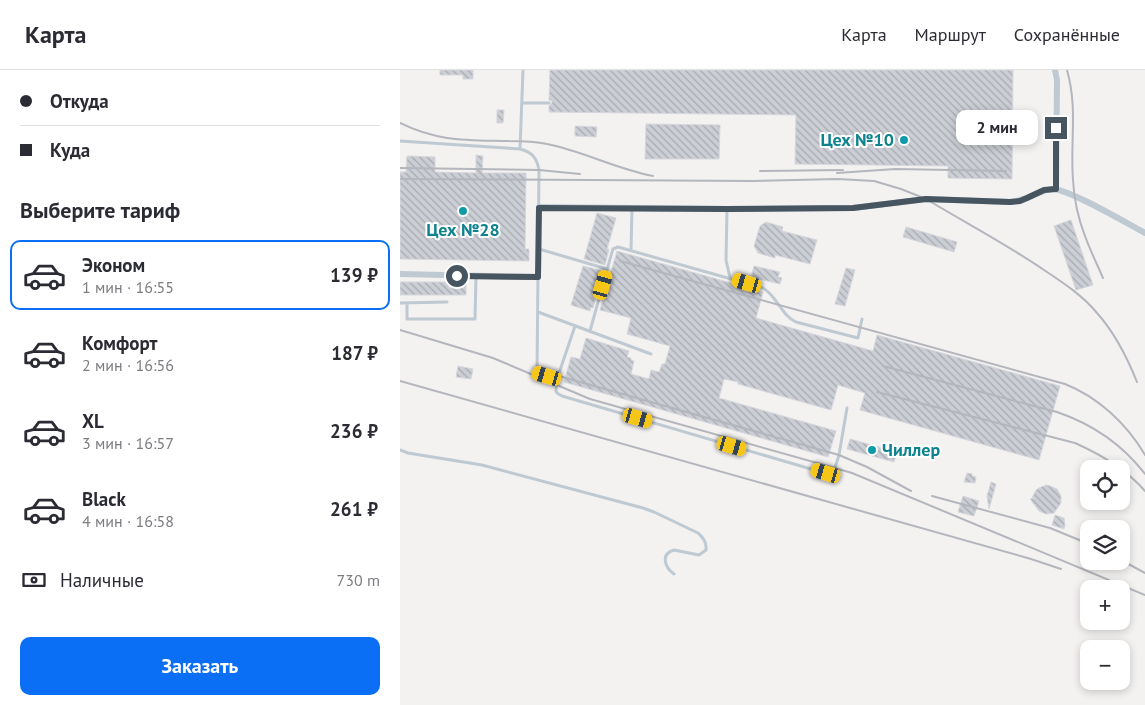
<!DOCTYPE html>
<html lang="ru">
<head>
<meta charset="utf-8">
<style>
  body { margin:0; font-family:"PT Sans",sans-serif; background:#f7f7f7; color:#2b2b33; height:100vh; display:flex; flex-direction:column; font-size:19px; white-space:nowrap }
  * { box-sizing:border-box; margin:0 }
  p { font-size:16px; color:#7c7c81 }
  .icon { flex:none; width:28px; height:28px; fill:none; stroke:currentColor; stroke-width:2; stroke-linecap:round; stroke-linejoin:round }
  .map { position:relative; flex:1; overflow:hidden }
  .details { display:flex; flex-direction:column; background:#fff; width:400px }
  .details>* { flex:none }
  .top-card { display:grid; align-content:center; height:110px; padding:0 20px; background:#fff }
  .fabs { position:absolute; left:680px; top:390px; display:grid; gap:10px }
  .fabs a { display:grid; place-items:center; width:50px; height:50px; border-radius:10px; background:#fff; box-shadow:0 2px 8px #0003; font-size:25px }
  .end { position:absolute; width:22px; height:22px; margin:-11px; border:6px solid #475561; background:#fff; box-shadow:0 0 0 2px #fff }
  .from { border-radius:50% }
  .bubble { position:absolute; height:35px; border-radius:10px; background:#fff; box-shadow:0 2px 8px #0003; font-size:16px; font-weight:700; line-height:35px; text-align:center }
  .car { position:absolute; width:15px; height:30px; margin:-15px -8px; border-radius:6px; box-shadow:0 0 4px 1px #0007; background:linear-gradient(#f5c518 24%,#345 0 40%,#f5c518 0 76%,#345 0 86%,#f5c518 0) }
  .top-card b { display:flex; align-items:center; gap:18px; height:48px; font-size:19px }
  .top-card b+b { border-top:1px solid #e1e1e2 }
  .top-card i { width:12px; height:12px; background:#2b2b33 }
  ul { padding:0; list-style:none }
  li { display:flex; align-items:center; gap:15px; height:70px; margin:0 10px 8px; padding:0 10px; border:2px solid transparent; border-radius:10px }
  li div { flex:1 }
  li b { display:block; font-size:19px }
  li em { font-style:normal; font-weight:700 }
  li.current { border-color:#0b6ff5 }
  li>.icon { width:45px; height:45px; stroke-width:1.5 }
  h2 { padding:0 20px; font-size:22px; line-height:60px }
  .pay { display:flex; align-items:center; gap:12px; height:55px; padding:0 20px; font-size:19px }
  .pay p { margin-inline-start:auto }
  .primary-button { display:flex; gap:10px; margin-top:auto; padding:10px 20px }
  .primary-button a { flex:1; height:58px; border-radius:10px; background:#0b6ff5; color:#fff; font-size:20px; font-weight:700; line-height:58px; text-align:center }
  header { display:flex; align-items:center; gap:30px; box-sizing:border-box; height:70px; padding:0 25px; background:#fff; border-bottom:1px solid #e1e1e2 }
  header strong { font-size:24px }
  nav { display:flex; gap:28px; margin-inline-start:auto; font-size:18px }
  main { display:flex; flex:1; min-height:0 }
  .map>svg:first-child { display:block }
</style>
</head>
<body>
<header>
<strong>Карта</strong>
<nav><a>Карта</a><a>Маршрут</a><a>Сохранённые</a></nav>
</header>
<main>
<section class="details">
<div class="top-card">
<b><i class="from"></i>Откуда</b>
<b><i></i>Куда</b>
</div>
<h2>Выберите тариф</h2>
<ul>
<li class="current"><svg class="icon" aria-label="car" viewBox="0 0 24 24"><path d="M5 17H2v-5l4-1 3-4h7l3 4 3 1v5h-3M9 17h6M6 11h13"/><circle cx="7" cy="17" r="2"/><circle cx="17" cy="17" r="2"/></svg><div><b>Эконом</b><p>1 мин · 16:55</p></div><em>139 ₽</em></li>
<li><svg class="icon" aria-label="car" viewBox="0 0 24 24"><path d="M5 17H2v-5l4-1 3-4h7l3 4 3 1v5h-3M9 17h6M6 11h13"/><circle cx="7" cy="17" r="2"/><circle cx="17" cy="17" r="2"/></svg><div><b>Комфорт</b><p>2 мин · 16:56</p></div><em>187 ₽</em></li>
<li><svg class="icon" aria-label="car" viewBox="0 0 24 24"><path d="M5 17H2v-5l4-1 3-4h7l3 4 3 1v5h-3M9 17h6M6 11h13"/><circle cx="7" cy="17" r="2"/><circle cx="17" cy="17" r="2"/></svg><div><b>XL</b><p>3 мин · 16:57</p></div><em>236 ₽</em></li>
<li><svg class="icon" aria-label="car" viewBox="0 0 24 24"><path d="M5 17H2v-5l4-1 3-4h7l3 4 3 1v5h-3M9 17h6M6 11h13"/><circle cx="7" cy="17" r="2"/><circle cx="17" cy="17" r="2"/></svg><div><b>Black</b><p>4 мин · 16:58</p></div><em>261 ₽</em></li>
</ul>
<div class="pay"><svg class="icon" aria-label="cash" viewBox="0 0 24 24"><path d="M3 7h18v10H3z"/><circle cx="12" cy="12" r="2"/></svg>Наличные<p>730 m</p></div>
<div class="primary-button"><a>Заказать</a></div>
</section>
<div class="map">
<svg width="745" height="635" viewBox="0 0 745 635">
  <defs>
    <pattern id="building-back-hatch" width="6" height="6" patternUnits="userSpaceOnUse" patternTransform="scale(1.25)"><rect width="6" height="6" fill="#cbced4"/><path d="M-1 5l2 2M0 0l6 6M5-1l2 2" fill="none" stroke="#a7aaaf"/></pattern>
  </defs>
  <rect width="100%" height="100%" fill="#f4f1f1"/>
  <!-- building -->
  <path fill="url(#building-back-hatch)" stroke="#d5d7dd" d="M40,0h33v9h-10v-4h-23z
    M150,0h463l-1,109 -64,-1v-12l-153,-2 1,-49 -247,-3v-6l3,-3v-2l-3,-1z
    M97,40h7l-1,13h-6z
    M246,54l74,1 -1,34h-74z
    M175,56l22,1 -1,10 -21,-1z
    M76,85l7,1 -1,17h44l-1,76h4v12l-129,-2v-87h6l1,-16 28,1v15l41,1z
    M197,143l19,5 -9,31h2l-4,16 -21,-6z
    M671,150l22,65 -17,5 -22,-64z
    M366,152l17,5 -1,4 35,9 -7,24 -35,-9v3l-17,-5 -4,-7 6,-20z
    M506,157l51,15 -3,10 -51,-15z
    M217,181l146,41 -7,26 117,33 4,-16 183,51 -21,74 -179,-50 5,-17 -27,-8 -7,25 -93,-26v-2l-14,-3 -5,19 117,33 -8,26 -264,-75 7,-25 9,2 6,-21 43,13 -2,6 4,1v2l3,1 -3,13 18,5 2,-9 8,2 3,-8h3l5,-18 -43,-12 4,-16 -31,-8z
    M183,196l20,5 -10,37 -2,-1 -1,4 -19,-6z
    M354,196l26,6 -2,5 4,1 -2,6 -29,-7z
    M446,198l9,2 -10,36 -10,-2z
    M0,212h66v13h-66z
    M58,296l15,3 -2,10 -15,-2z
    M450,369l47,13 -3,10 -47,-13z
    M567,403l5,1v2l4,1 -1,6 -11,-1z
    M591,412l5,2 -7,25 -2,-13z
    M646,415l4,1 7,3 4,7v7l-7,10 -8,1 -7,-3 -9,-12 5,-1h-3l4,-8 3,-2z
    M563,426l16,5 -5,15 -16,-4z
    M655,445l9,3 1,7 -1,4 -12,-4z"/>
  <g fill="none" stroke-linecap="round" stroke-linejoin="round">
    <!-- service -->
    <path stroke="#bec9d2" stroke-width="3" d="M122,33h27
      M0,71l120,8c12,3 17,9 19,21l-2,203 20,6
      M120,79l3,-79
      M327,140l-1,50 4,18
      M139,179l68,20
      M231,180l1,-41
      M0,233l47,-1
      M7,233v16h68l1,-42
      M138,242l113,42
      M175,256l-18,53 -1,12 1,2 5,3 266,78h3l3,-3 5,-16 8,-47
      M190,261l22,-79 1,-3 5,-2 145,41c14,8 18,27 33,34l62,16 4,-19
      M0,380l8,3 74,12 161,43 11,4 44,21c6,5 9,10 8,17l-7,5 -25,-5c-14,4 -9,18 0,24"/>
    <!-- minor -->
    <path stroke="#bec9d2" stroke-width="6" d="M655,0l2,10 -1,109
      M139,137l188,2 126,-1 73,-9 84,3c9,-1 18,-4 26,-8 5,-2 9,-4 15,-5 15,-2 77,35 94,44
      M0,204l138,3"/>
    <!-- rail -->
    <path stroke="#b3b6bc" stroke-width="2" d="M667,0c11,39 3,71 6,110 1,19 5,38 12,56 5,14 12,28 18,42
      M0,53c38,19 68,17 108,18 13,0 26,0 39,3 36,7 69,25 106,32
      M0,98l139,2 41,4
      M360,101l83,-1
      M437,103l58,-4 111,2
      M0,109l353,2 85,-2 36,2 27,8 25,10c40,24 82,46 121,73 18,12 36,24 50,41 18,20 30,44 40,69
      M220,191l445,123c33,13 62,40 80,71
      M0,260l93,28 97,41 245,69 17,5 293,122
      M483,296l174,46c35,12 65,32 88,62
      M134,299l305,86 28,12 44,24
      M0,311l631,178 30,10
      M477,322l198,51c27,12 51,26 70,48
      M532,426l118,32 39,16
      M721,490l24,13"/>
  </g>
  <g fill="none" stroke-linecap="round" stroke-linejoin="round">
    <!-- route -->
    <path stroke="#475561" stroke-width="6" d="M57,206l81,1 1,-69 188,1 126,-1 73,-9 84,3 10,-1 7,-3 17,-8 12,-1v-61"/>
  </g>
  <!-- markers -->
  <g fill="#0f9aa8" stroke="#fff" stroke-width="2">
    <circle cx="504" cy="70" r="5"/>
    <circle cx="63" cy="141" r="5"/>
    <circle cx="472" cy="380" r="5"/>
  </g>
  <g text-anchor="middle" stroke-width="4" stroke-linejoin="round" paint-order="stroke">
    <!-- culture labels -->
    <g font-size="18" font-weight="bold" fill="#0d838f" stroke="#fff" text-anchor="end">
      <text x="494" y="76">Цех №10</text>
      <text x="63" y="166" text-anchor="middle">Цех №28</text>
      <text x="482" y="386" text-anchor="start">Чиллер</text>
    </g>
  </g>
</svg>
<div class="fabs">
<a><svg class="icon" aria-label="locate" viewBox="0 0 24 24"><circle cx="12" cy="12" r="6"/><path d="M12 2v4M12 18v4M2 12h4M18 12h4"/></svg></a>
<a><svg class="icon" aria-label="layers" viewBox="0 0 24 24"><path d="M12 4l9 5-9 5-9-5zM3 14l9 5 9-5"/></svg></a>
<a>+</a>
<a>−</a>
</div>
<i class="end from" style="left:57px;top:206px"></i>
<i class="end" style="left:656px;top:58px"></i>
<div class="bubble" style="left:556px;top:40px;width:82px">2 мин</div>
<i class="car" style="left:347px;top:213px;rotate:286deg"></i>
<i class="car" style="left:203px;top:215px;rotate:16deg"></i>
<i class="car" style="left:147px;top:306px;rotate:286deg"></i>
<i class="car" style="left:238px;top:348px;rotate:106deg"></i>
<i class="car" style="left:332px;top:376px;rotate:106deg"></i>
<i class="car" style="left:426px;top:403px;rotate:286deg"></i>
</div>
</main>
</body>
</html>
